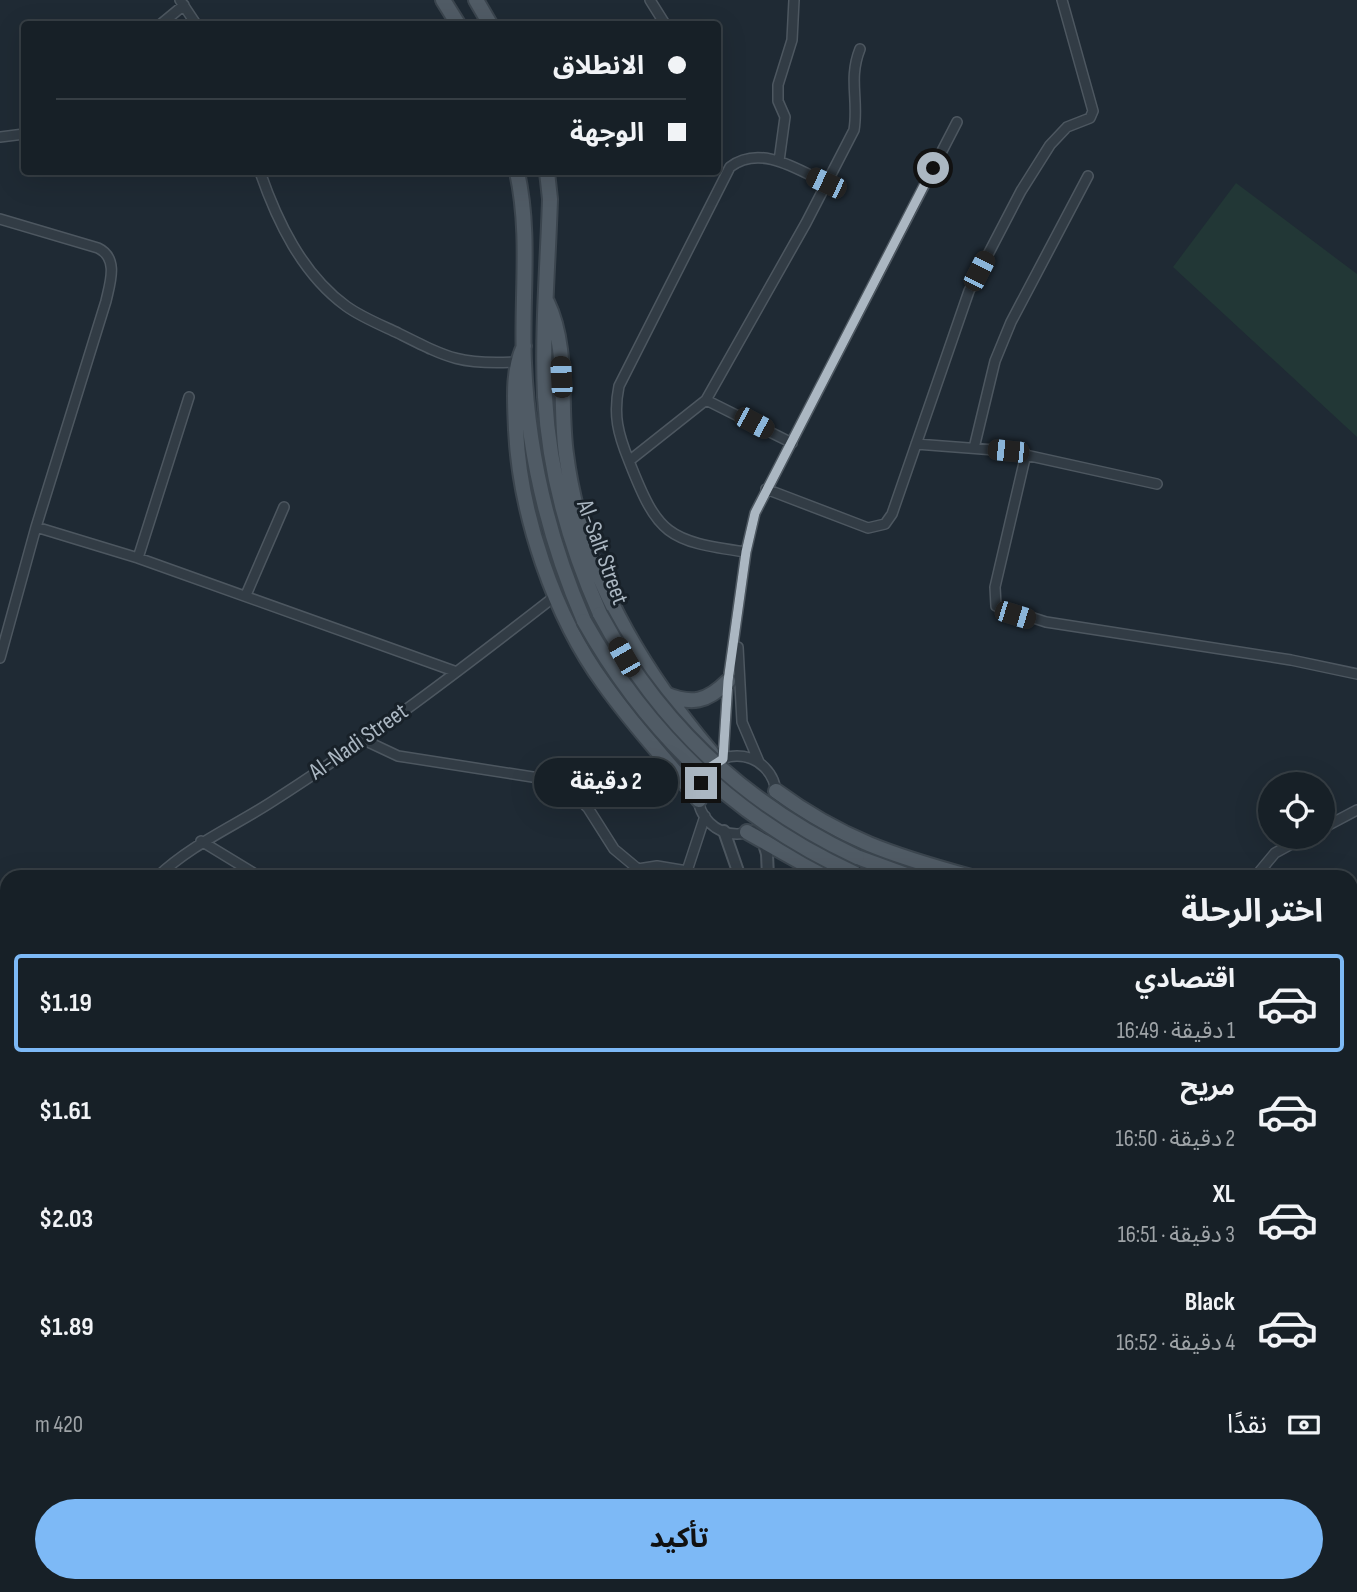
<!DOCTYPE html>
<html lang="ar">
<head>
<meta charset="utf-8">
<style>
  body { margin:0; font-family:"Sofia Sans Condensed","Noto Sans Arabic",sans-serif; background:#20282f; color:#f1f3f6; direction:rtl; height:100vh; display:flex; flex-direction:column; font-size:26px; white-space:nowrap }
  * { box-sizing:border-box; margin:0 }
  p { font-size:23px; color:#9ea3a7 }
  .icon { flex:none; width:38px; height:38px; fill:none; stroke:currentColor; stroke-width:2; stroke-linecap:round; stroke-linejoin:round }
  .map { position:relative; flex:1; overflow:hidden; direction:ltr }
  .drawer { position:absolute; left:0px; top:870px; width:1358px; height:723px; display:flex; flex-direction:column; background:#172027; border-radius:21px 21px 0 0; box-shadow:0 7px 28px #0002,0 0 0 2px #363e44; direction:rtl }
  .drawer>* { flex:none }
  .guide { position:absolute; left:21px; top:21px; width:700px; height:154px; border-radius:7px; box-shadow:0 7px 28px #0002,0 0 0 2px #363e44; direction:rtl; display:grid; align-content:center; height:154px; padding:0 35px; background:#172027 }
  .controls { position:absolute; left:1258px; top:772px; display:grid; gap:14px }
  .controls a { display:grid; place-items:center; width:77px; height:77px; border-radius:50%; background:#172027; box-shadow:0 7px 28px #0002,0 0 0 2px #363e44; font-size:35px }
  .end { position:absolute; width:32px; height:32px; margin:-16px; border:9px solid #abb7c2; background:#111; box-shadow:0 0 0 4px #111 }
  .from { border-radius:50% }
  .bubble { position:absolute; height:49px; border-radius:24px; background:#172027; box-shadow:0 7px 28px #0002,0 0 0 2px #363e44; font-size:23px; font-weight:700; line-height:49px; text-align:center; direction:rtl }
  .car { position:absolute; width:21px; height:42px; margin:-21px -10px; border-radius:9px; box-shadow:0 0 5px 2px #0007; background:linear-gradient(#222 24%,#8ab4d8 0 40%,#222 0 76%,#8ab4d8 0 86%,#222 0) }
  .guide b { display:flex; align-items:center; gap:24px; height:66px; font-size:26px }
  .guide b+b { border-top:2px solid #363e44 }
  .guide i { width:18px; height:18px; background:#f1f3f6 }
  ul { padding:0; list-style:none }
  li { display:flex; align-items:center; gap:21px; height:98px; margin:0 14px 10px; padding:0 21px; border:4px solid transparent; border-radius:7px }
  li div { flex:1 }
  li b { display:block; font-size:26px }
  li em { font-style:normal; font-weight:700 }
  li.active { border-color:#7db9f6 }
  li>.icon { width:63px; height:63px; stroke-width:1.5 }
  h2 { padding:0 35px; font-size:32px; line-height:84px }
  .pay { display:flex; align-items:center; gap:18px; height:77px; padding:0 35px; font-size:26px }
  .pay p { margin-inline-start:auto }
  .primary-button { display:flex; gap:14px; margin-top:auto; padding:14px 35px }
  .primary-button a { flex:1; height:80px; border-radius:42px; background:#7db9f6; color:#111; font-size:28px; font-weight:700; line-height:80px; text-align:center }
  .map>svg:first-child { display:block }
</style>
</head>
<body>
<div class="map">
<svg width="1357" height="1592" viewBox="0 0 1357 1592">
  <rect width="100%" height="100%" fill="#1f2a34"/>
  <!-- green -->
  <path fill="#223736" d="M1236,183l121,91v163l-184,-170z
    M1351,1362l6,7v47l-6,2z
    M1216,1586h72l-8,6h-65z"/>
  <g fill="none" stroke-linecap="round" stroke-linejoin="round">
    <!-- minor casing -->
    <g stroke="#4d5760" stroke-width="12">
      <path id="minor" d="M180,0l16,24
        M650,0l15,24
        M161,24l23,-19
        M0,137l24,-3
        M779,161l6,-44 -7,-16v-16l14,-45 2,-40
        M260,172c17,49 42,102 86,134 15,11 35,19 52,27 50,25 62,32 118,29
        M0,219l98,29c21,10 12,35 8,53l-70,226 -36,131
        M706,400l100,-177 48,-93c5,-30 -6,-51 6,-81
        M792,443l-86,-43 -77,61c-11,-27 -16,-46 -10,-75l111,-219c30,-23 67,2 96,16
        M916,444l92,7 149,33
        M974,448l21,-87 16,-39 77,-146
        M1026,454l-31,133 1,19 50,16 245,38 66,14
        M629,461c29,74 38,80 117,91
        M766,489l102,39 17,-4 7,-10 77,-223 52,-100 29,-46 17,-18 23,-9 3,-7 -31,-111
        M36,527l102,31 316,113
        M138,558l51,-161
        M246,595l38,-88
        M738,647l4,75 17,40
        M364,740l34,16 141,22 29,10 20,20 26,41 24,20 19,-3 30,5
        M698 795a39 39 0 1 1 78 0a39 39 0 1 1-78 0Z
        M723,759l5,-78 18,-129 9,-39 202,-391
        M1323,828l34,-18
        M201,841l59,36
        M157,877c35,-33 76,-50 116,-76 97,-62 190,-133 281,-204
        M685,877l20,-61
        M1255,877l20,-24 31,-17
        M0,993l7,8
        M0,1016l7,-4
        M1351,1022l3,-1
        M1351,1165l6,-4
        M0,1341l7,-4
        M1351,1353l6,10
        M1351,1534l6,-3
        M315,1592l4,-6
        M671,1592v-6
        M806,1592l1,-6
        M966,1592l1,-6
        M995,1592l4,-6
        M1055,1592l4,-6
        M1188,1592l3,-6
        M1250,1592l12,-6"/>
    </g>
    <!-- tertiary casing -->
    <g stroke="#4d5760" stroke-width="14">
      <path id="tertiary" d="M759,827l8,27 1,23
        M724,831l16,46
        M455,1592l5,-6
        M470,1592l4,-6"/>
    </g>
    <!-- primary casing -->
    <g stroke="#3b454e" stroke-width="18">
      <path id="primary" d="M443,0l15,24
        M476,0l14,24
        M517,172c14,63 4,127 7,191 4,91 24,175 60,258
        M547,172l3,27c-2,65 -8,132 -5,198 4,76 24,147 55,217
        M547,302c22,45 12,103 19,152 14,113 73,213 145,298
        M524,346c-12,26 -9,55 -8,84 4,84 38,186 88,254 29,41 63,77 95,116
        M665,694c27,11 42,8 63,-13
        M776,791c65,48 118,65 195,86
        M747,832l80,45
        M857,857l55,20
        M1351,980l6,3
        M1351,1011l6,2"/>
    </g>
    <!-- minor -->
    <use href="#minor" stroke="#323c45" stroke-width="9"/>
    <!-- tertiary -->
    <use href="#tertiary" stroke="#323c45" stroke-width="10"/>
    <!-- primary -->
    <use href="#primary" stroke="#505b65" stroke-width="14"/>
    <!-- primary-bridge casing -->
    <g stroke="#3b454e" stroke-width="18" stroke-linecap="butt">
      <path id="primary-bridge" d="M600,614c59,110 144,190 257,243
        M584,621c64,114 153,199 272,253"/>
    </g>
    <!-- primary-bridge -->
    <use href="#primary-bridge" stroke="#505b65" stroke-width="14"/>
  </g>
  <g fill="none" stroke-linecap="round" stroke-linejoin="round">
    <!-- route -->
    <path stroke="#abb7c2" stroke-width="9" d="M701,783l8,-15 14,-9 5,-78 18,-129 9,-39 178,-345"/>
  </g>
  <g text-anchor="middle" stroke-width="6" stroke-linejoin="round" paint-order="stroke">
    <!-- street labels -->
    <g font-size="24" fill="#abb7c2" stroke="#182129">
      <text transform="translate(603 552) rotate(70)" y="8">Al-Salt Street</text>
      <text transform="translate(358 741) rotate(-35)" y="8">Al-Nadi Street</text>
    </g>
  </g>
</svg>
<div class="controls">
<a><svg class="icon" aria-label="locate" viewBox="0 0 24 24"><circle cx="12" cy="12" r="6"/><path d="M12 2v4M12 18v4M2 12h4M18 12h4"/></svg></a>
</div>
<i class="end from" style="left:933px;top:168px"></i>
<i class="end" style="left:701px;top:783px"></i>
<div class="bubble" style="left:534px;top:758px;width:144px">2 دقيقة</div>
<i class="car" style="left:826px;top:183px;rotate:295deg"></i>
<i class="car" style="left:979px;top:271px;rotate:27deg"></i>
<i class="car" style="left:561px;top:377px;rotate:357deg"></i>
<i class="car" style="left:754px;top:423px;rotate:118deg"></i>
<i class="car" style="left:1008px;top:451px;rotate:276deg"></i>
<i class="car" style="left:1015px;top:615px;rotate:107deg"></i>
<i class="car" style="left:624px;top:657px;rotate:330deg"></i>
<div class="guide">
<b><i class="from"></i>الانطلاق</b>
<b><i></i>الوجهة</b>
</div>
<section class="drawer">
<h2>اختر الرحلة</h2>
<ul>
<li class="active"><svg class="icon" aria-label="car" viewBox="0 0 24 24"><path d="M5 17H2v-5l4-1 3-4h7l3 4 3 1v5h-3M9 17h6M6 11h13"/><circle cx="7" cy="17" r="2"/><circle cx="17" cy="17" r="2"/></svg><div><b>اقتصادي</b><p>1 دقيقة · 16:49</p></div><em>$1.19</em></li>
<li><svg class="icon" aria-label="car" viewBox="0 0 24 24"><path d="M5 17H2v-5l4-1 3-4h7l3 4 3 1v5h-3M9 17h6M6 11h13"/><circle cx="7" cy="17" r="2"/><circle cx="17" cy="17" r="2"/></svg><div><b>مريح</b><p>2 دقيقة · 16:50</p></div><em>$1.61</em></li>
<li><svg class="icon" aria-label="car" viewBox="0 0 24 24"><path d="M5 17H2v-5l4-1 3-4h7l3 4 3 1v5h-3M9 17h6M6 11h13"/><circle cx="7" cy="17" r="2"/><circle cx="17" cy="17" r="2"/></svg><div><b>XL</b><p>3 دقيقة · 16:51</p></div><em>$2.03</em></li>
<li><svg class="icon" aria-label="car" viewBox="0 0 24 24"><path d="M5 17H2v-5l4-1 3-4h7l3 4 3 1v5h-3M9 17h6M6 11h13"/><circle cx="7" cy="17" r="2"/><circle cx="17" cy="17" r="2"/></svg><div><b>Black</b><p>4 دقيقة · 16:52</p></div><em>$1.89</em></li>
</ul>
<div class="pay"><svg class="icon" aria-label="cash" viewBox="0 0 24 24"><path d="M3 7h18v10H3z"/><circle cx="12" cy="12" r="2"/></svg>نقدًا<p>420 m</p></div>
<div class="primary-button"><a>تأكيد</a></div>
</section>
</div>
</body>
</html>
